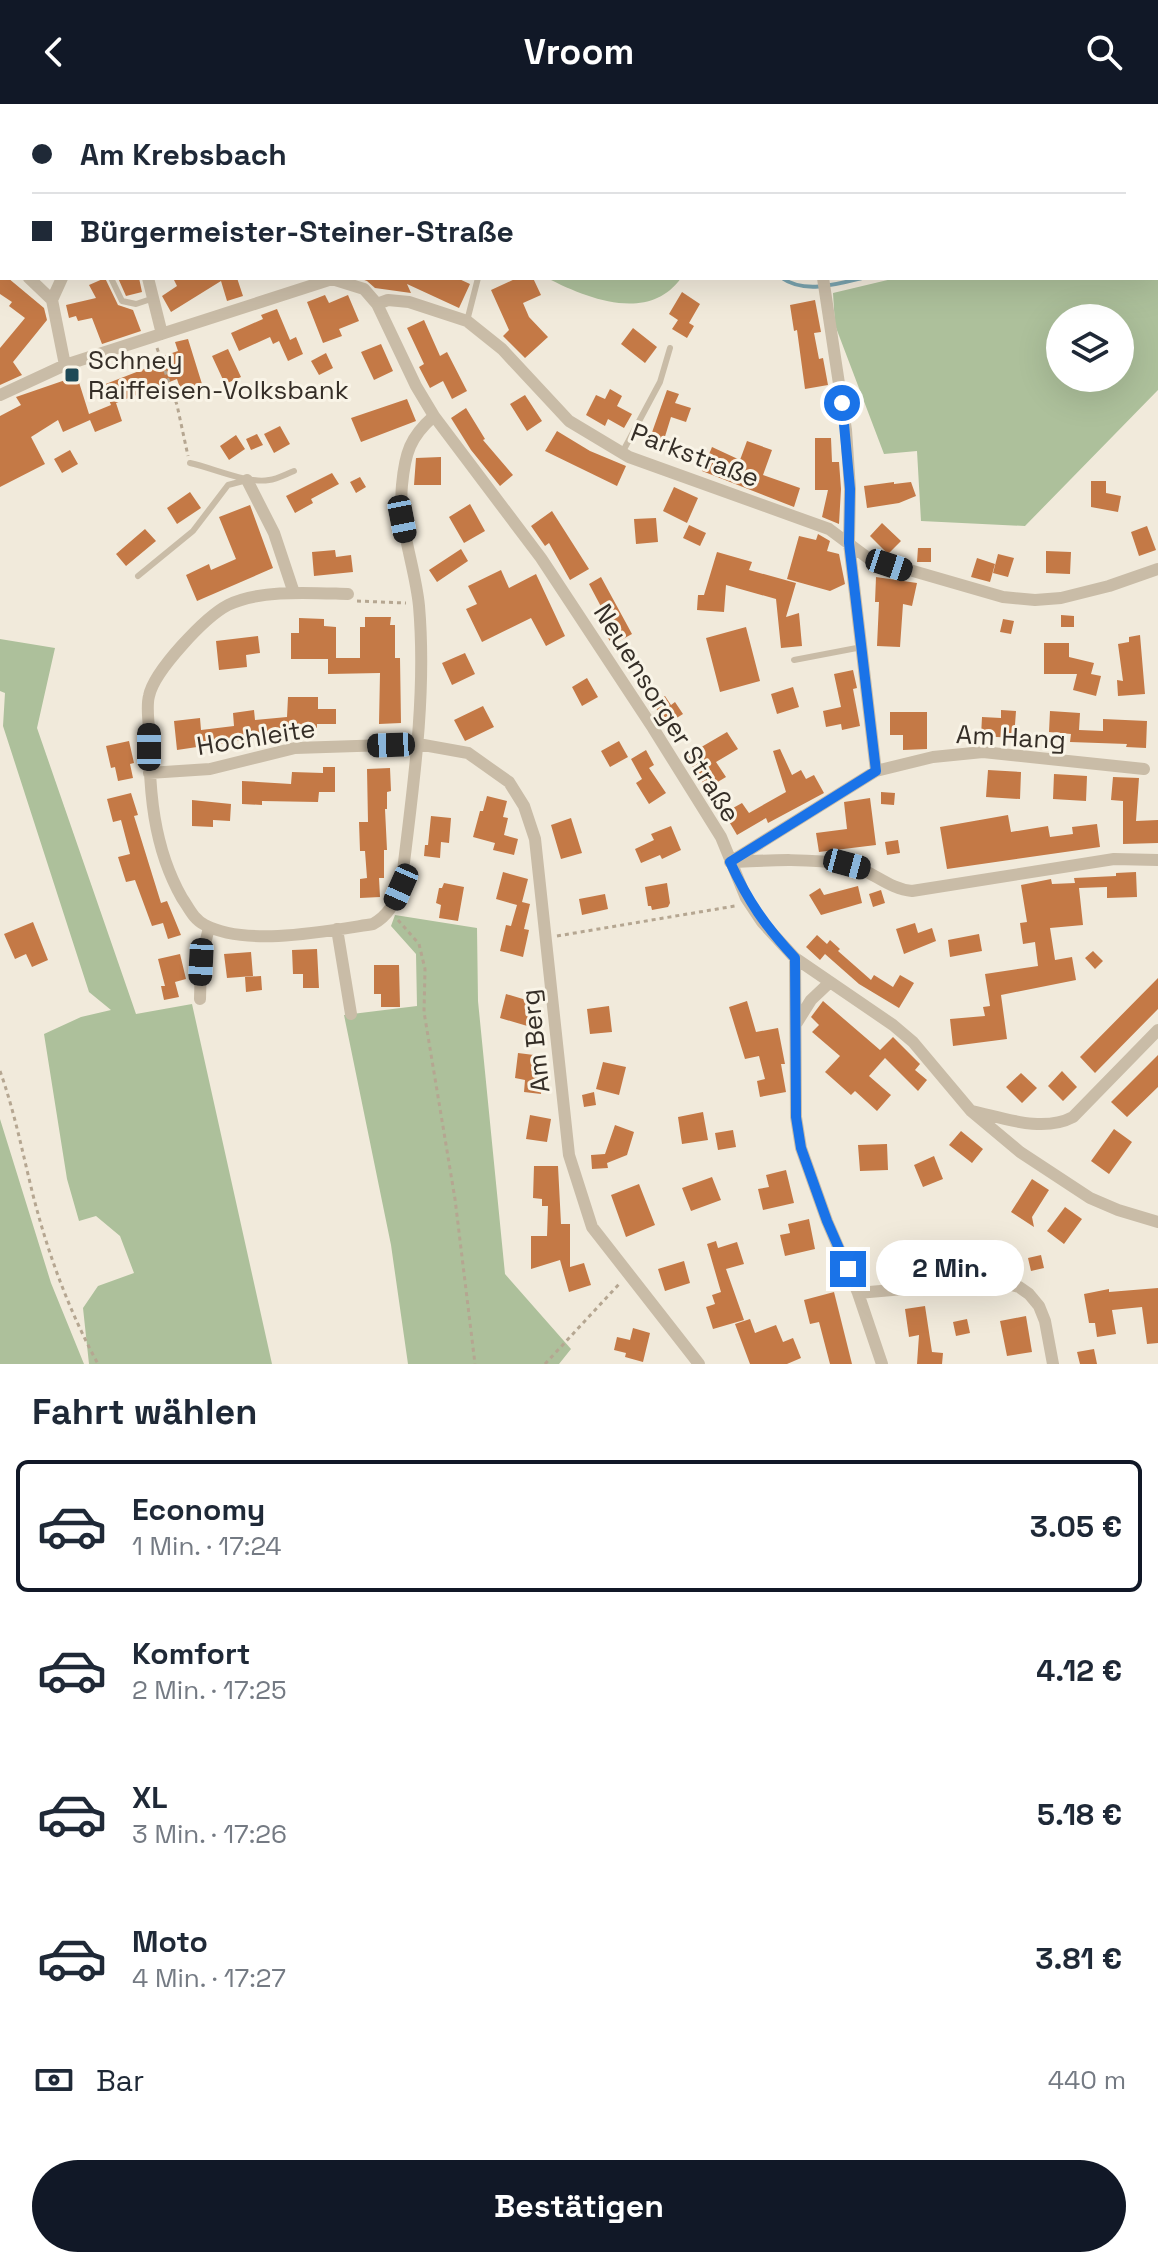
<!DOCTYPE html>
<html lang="de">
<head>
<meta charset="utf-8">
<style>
  body { margin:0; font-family:"Space Grotesk",sans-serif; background:#f2f2f3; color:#1f2937; height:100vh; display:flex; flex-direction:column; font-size:30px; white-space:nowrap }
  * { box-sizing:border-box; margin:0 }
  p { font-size:26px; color:#747a83 }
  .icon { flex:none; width:44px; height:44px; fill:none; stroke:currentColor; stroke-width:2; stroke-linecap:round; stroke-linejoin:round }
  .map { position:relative; height:1260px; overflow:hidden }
  .side { display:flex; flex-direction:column; background:#fff; flex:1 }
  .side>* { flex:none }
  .guide { position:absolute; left:0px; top:0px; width:1158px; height:176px; box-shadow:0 8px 32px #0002; display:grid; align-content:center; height:176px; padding:0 32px; background:#fff }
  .tools { position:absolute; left:1046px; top:200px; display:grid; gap:16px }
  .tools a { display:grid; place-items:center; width:88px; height:88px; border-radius:50%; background:#fff; box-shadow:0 8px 32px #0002; font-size:40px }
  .end { position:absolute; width:36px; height:36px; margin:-18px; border:10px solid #1a73e8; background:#fff; box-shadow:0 0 0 4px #fff }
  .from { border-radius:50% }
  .bubble { position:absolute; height:56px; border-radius:28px; background:#fff; box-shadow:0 8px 32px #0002; font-size:26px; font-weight:600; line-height:56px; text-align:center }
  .car { position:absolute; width:24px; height:48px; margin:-24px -12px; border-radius:10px; box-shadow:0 0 6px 2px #0007; background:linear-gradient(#222 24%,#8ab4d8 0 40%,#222 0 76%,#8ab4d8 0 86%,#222 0) }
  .guide b { display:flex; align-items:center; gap:28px; height:76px; font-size:30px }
  .guide b+b { border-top:2px solid #e0e1e3 }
  .guide i { width:20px; height:20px; background:#1f2937 }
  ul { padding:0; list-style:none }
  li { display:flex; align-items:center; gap:24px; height:132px; margin:0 16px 12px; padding:0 16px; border:4px solid transparent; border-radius:12px }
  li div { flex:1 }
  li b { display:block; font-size:30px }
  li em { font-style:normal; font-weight:600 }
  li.current { border-color:#111827 }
  li>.icon { width:72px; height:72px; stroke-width:1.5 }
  h2 { padding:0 32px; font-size:36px; line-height:96px }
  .pay { display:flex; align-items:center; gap:20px; height:88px; padding:0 32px; font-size:30px }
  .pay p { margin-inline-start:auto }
  .action { display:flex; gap:16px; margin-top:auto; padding:16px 32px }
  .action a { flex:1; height:92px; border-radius:48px; background:#111827; color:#fff; font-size:32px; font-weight:600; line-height:92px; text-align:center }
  header { display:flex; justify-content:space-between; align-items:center; height:104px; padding:0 32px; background:#111827; color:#fff; font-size:36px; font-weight:600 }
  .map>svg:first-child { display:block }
</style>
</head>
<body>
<header><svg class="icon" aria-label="back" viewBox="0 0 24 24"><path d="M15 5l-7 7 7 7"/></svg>Vroom<svg class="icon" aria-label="search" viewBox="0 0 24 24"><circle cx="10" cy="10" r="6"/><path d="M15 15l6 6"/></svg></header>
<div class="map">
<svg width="1158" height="1260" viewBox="0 0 1158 1260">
  <rect width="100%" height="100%" fill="#f1eadb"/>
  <!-- green -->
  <path fill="#adc09b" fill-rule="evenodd" d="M449,0h207l1,2h-208z
    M1158,68v218l-133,136 -104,-5 -4,-70 -33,3 -49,-129 -2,-32 63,-15h260zM1060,214h60v60h-60z
    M547,174h134c-32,45 -93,21 -134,0z
    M0,535l55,9 -18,80 99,286 56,-10 80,360h-183l-6,-56 15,-22 36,-13 -14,-37 -24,-20 -17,5 -12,-42 -23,-145 37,-17 30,-7 -22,-18 -86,-266 2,-33 -5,-2z
    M395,811l82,13 1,73 27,273 66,75 -12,15h-151l-17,-119 -47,-230 73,-9 -1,-52 -25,-28z
    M0,1015l51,164 33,81h-84z"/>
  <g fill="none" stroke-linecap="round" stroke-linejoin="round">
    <!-- stream -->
    <path stroke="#7aa3ae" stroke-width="4" d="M664,0l1,2
      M29,2v-2
      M1156,66l2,-1
      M0,96l2,-1
      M782,174c22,16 56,6 80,0"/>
  </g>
  <!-- building -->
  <path fill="#c47946" d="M0,174h8l36,30 3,12 -34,42 9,13 -22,10v-37l25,-30 -16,-12 3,-4 -12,-8z
    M105,174l13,27 15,5 8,21 -39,13 -10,-26 -14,3 -2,-5 -7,2 -3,-13 30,-7 -7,-13z
    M118,174h21l3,14 -16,4z
    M173,174h64l6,18 -16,5 -6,-20 -50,31 -9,-16 15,-10z
    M359,174h98l13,6 -11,24 -52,-24 4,9 -36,-5 -8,-7z
    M517,174h16l8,17 -18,8 6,14 19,20 -23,21 -22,-22 6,-6 -18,-40z
    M682,188l18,12 -11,19 5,3 -7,12 -15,-9 6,-9 -9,-6z
    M325,191l4,8 19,-8 11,26 -20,8 3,7 -19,7 -16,-41z
    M815,196l6,32 -7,1 5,26 4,-1 5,27 -23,4 -8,-59 -3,1 -4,-26z
    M277,205l13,31 6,-3 7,17 -15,7 -9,-20 -6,3 -3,-7 -31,14 -8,-18 32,-14 -2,-4z
    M424,216l16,36 7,-4 20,39 -15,8 -9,-18 -13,7 -11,-21 5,-3 -17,-36z
    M633,224l24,19 -12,16 -24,-19z
    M188,235l14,45 -21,7 -4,-12 -61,24 6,18 -27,11 -5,-12 -27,12 -5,-12 -27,17 14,27 -45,23v-71l21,-11 -5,-8 61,-21 12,38 22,-9 -8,-20 62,-24 -2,-5 15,-5 -3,-9z
    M381,240l12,27 -19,9 -13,-28z
    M228,245l13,28 -16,7 -13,-28z
    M326,249l7,15 -14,7 -8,-14z
    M610,285l12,7 -5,10 15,8 -8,14 -16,-9 -3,7 -19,-11 10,-20 9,4z
    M667,286l12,4 -4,9 16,5 -5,14 -15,-5 -8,26 -13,-5z
    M525,291l17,26 -15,10 -17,-27z
    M407,295l9,22 -55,21 -10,-24z
    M466,304l19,31 -2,1 30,35 -13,11 -29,-36 -20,-32z
    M280,322l10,18 -16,9 -10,-19z
    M557,327l33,20 36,15 -9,20 -72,-35z
    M257,330l6,11 -12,5 -5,-11z
    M236,331l9,14 -16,11 -9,-14z
    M815,334h16l1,24h7l2,27 -2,35 -17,-7 6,-27h-13z
    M747,337l25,9 -9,25 37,13 -6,19 -92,-36 10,-24 28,13z
    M70,346l8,14 -16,9 -8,-14z
    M441,353v28h-27l2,-27z
    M332,369l7,11 -28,15 2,4 -18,10 -9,-17z
    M360,373l6,10 -10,6 -6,-11z
    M1091,377h15v12l15,3 -3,16 -27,-5z
    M894,378v2l17,-2 5,14 -17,7 -32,5 -3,-22z
    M674,383l24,11 -11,25 -24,-12z
    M190,388l11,16 -24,16 -10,-16z
    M470,400l15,27 -21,12 -15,-26z
    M250,401l23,63 -76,33 -11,-26 23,-11 2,6 25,-11 -17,-42z
    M552,407l37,58 -19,11 -21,-37 -4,3 -14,-20z
    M656,414l2,24 -22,2 -2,-25z
    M882,419l19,18 -13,13 -18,-18z
    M689,421l17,8 -6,13 -17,-8z
    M1147,422l9,24 -17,6 -8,-24z
    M145,425l11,12 -30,25 -10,-12z
    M818,430l12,7 -3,10 12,3 6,30 -15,7 -43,-12 12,-43 17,4z
    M918,444h13v14h-14z
    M461,445l7,12 -31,21 -8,-12z
    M335,446l1,7 15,-2 2,17 -39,4 -2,-24z
    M1046,447l25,1 -1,22 -24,-1z
    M717,448l35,10 -3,8 47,13 -10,34 13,-4 3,33 -21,2 -5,-49 -50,-14 -2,27 -27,-2 1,-15h6z
    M998,450l16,4 -6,19 -15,-4z
    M977,454l18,6 -5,18 -19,-5z
    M501,466l8,18 27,-14 29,62 -19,10 -15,-28 -49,24 -16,-33 11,-5 -9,-18z
    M601,473l31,57 -20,11 -14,-25 8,-4 -17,-32z
    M876,473l41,6 -5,23 -9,-2 -3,43 -23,-1 2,-44h-4z
    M1061,511l13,1v11h-13z
    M365,513h26l-1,8h5v33h5l1,65 -22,1 1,-51 -52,1v-15h-37v-26h8v-15l25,1v7l12,1v31h24v-31h5z
    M1003,515l11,2 -3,13 -11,-2z
    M746,523l14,54 -40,11 -14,-54z
    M1140,531l5,59 -27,2 -1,-16 6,1 -5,-37 11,-2v-5z
    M258,532l2,17 -14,2 1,12 -28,3 -3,-29z
    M1044,539h25v14l25,6 -3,11 10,2 -5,20 -23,-6 4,-16h-33z
    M465,549l10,21 -23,11 -10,-22z
    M853,566l4,18 -4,1 7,37 -18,4 -1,-6 -15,3 -3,-16 18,-4 -7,-33z
    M587,574l11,19 -16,9 -10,-19z
    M793,583l6,20 -22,7 -6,-20z
    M665,592l6,9 4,-3 8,12 -16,10 -14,-20z
    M288,593h30v12h18v15h-19v4h-43v6l-18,2 1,2 -80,12 -3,-29 26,-3 1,12 33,-4 -1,-13 21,-3 1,10 32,-3z
    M483,602l11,21 -29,14 -11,-21z
    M1001,606l15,1 -2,27 -33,-2 1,-19 19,1z
    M1050,607l30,2 -1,17 24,1v-12l44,2 -1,27 -20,-1 1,-3 -57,-2 1,-8 -22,-2z
    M890,608h37v37l-24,1v-15h-13z
    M727,628l11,17 -22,13 10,15 -20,12 -20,-33z
    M129,637l5,22 -4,1 3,14 -15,3 -3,-14 -4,1 -5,-22z
    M619,637l9,16 -18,10 -9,-16z
    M780,645l12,26 9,-5 5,9 8,-4 10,18 -56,30 -2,-5 -29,17 -13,-22 18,-10 7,10 37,-21 -13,-41z
    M646,646l8,15 -5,3 17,25 -17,11 -13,-21 6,-4 -11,-20z
    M323,663h12v25h-16l-1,10 -56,-1v4l-20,-1v-23l49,3 1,-12 31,1z
    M390,664l1,23 -4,1v17h-2l2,41h-3v28h-5l1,19 -20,1v-19l7,-1 -2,-27h-5l-1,-29h9l-1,-53z
    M988,666l33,2 -1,27 -34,-2z
    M1054,670l33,2 -1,25 -33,-2z
    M1113,673l26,1 -3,43 22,-1v23l-35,1v-43l-12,-1z
    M881,688l14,1 -1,12 -13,-1z
    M131,689l7,22 -4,1 27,87 6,-2 14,34 -13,4 -5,-16 -11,3 -17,-46 -9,2 -8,-25 12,-3 -9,-34 -8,2 -6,-23z
    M487,692l20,5 -4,16 5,1 -4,17 14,4 -4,16 -21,-5 2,-7 -22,-6 7,-26h3z
    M870,694l6,47 -57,7 -3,-19 31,-4 -3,-27z
    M192,696l39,4 -1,17 -17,-1v7l-21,-1z
    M1008,711l3,17 37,-6 2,11 23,-3 -1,-7 25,-3 3,23 -153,22 -7,-42z
    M431,712l20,2 -2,25 -8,-1 -1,16 -16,-2 1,-11h3z
    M571,714l11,35 -21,6 -10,-34z
    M671,722l10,24 -19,9 -2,-4 -19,8 -6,-14 19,-9 -3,-6z
    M898,736l2,13 -13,2 -2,-13z
    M503,768l25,7 -6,23 8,2 -6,25 5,1 -6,27 -23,-6 6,-26 5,1 6,-21 -21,-6z
    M1136,768l1,25 -30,1v-11l-28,1 4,37 -33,3 5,32 17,-3 4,23 -75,15 6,44 -54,7 -3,-27 35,-3 -2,-9 7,-1 -5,-32 53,-8 -3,-24 -12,2 -3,-21 7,-1 -6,-37 30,-6 1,5 23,-1 -1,-5 42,-2v-3z
    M444,779l20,4 -6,34 -19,-3 2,-13 -5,-2 3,-15h3z
    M667,779l3,20 -2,4 -16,3 -1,-4h-3l-3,-19z
    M858,782l4,17 -41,12 -12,-20 11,-7 4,7z
    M881,786l4,13 -12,4 -4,-13z
    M605,790l3,15 -26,6 -3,-16z
    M33,818l15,38 -16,7 -6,-13 -11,5 -11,-25z
    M915,819l3,10 14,-5 4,13 -32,13 -8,-25z
    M979,830l3,17 -32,6 -2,-17z
    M817,831l10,9 3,-4 10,9 -2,2 33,29 3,-5 19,12 7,-12 14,8 -15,25 -40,-24 -34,-30 -5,6 -14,-13z
    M317,845l2,39h-16v-14h-10l-1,-24z
    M1093,847l10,10 -8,8 -10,-11z
    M251,848l2,24 -26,2 -3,-24z
    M180,850l6,25 -11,3 4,15 -15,3 -3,-14h4l-7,-27z
    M374,861h25l1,42h-19v-13h-7z
    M261,872l1,14 -16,2 -1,-15z
    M1158,874v31l-63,64 -15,-16z
    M506,890l27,8 -3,11 7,2 -3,13 -34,-10z
    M747,897l9,31 22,-4 7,36h-4l5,28 -26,5 -3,-16 8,-2 -6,-23 -14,3 -16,-52z
    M823,897l57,49 13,-13 27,27 -5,6 12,10 -9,11 -33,-33 -16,18 22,19 -14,16 -22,-20 -4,4 -26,-23 15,-16 -28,-24 7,-7 -8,-8z
    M609,902l3,26 -22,2 -3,-25z
    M518,949l24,3 -3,24h3l-1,14 -17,-2 1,-12 -10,-2z
    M1158,951v32l-31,30 -16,-15z
    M603,958l23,5 -7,28 -23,-6z
    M1062,967l15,16 -14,14 -15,-15z
    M1021,969l16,15 -15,15 -16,-16z
    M594,988l2,13 -12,2 -2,-12z
    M703,1008l5,28 -26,4 -4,-27z
    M530,1011l21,4 -4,23 -21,-3z
    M615,1021l19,7 -7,23 -20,8 1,5 -16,1 -1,-14 14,-1z
    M1114,1025l18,13 -23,32 -18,-13z
    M733,1026l3,17 -18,3 -3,-17z
    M961,1027l22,18 -11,14 -23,-18z
    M887,1040l1,26 -28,1 -2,-26z
    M934,1052l9,23 -20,8 -9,-22z
    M534,1062h24l3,58h9v43l14,-4 7,22 -22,7 -9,-32 -29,9v-33h16l1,-30h-6v-7l-9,-1z
    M786,1066l8,33 -31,7 -5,-21 11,-2 -3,-12z
    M712,1073l9,23 -30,11 -9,-23z
    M1032,1075l17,11 -17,27 2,10 -23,-15z
    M639,1080l16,41 -29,12 -15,-42z
    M1065,1103l17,12 -18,25 -17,-13z
    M809,1115l6,30 -30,7 -5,-21 10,-2 -2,-9z
    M716,1137l2,7 19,-6 7,22 -18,5 18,51 -31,9 -7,-22 9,-3 -3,-9 9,-3 -14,-48z
    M1041,1151l3,13 -13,3 -3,-13z
    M684,1157l6,22 -25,8 -7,-22z
    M1158,1184v55l-11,1 -5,-37 -30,3 4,24 -19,3 -2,-14h-6l-5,-29 25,-5v3z
    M834,1188l18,72h-22l-11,-42 -9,2 -6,-24z
    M925,1202l7,46 11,1 -1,11h-25l2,-29 -10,2 -4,-28z
    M1026,1212l6,36 -25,4 -7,-35z
    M750,1215l5,14 21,-8 7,17 10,-4 8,20 -14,6h-37l-15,-40z
    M967,1215l3,14 -14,3 -3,-14z
    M633,1224l17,5 -7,29 -18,-5 1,-4 -12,-3 3,-13 13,3z
    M1094,1245l3,15h-17l-3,-12z"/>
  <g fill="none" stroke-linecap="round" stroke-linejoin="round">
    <!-- path -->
    <path stroke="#b5a691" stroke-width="3" stroke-dasharray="4 4" stroke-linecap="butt" d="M237,0v2
      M82,2l1,-2
      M156,2l3,-2
      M180,2l2,-2
      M157,244l20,57 11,51
      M357,497l49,2
      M398,816l21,24 6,25 -1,43 31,187 20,165
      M557,832l178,-30
      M0,967c14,39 22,79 32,120 15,60 36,118 66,173
      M545,1260l76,-82"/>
    <!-- service -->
    <path stroke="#c9bca7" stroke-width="6" d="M314,0l1,2
      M433,0l1,2
      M957,2l2,-2
      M111,174l11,23 14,3 18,-6
      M467,217l11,-43
      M622,349l38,-71 10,-34
      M190,359c23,5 58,21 79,17 8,-1 17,-6 25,-9
      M138,472l55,-45 35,-46 19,-5
      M794,556l68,-13"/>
    <!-- minor -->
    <path stroke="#c9bca7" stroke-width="12" d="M931,2l2,-2
      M0,159l2,1
      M29,174l23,22 13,65
      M148,174l14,56
      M52,196l10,-22
      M377,200l11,-4 21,2 58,19 35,28 67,72 60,36 200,72 39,29 135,39 32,3 26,-2 48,-12 49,-17
      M0,291l65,-30 267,-86 32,10 13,15 39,82 18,30 107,142 112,170 68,109 25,61 16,24 33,36 98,67 20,17 58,69 49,41 70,46 28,12 40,12
      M247,376l27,53 20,60
      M348,490c-35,-1 -88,-5 -120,11 -23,12 -74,66 -79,91 -3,11 0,25 0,37 0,57 4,114 33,165 7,10 11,21 23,27 42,22 122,6 168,-1 16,-9 21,-21 28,-37 11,-93 26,-188 18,-281 -4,-41 -21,-79 -17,-121 3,-32 8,-48 32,-69
      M876,667l57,-14 50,-5 161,17
      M149,669l61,-4 85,-21 123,-4 50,9 41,29 15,24 11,33 34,316 23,72 107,137
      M730,758l146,-91 -27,-228 1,-54 -4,-59 -23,-152
      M734,758c37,-2 77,-4 114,3 23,4 40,24 64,26l202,-32 44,1
      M337,825l14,85
      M795,854l1,159 5,31 26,73 31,72 24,71
      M200,895l1,-37 8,-35
      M796,920l15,-24 18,-17
      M972,1007c32,7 71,22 101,6l85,-87
      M858,1189l137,-12 24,6 10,7 10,12 6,15 8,43"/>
  </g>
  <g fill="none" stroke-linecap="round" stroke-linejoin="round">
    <!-- route -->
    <path stroke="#1a73e8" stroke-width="10" d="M842,299l8,86 -1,54 27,228 -146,91c18,39 35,64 65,96l1,159 5,31 26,73 21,48"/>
  </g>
  <!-- markers -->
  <rect fill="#1e4956" stroke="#f9f4e7" stroke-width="3" x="64" y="263" width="16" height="16" rx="4"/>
  <g text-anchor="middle" stroke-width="6" stroke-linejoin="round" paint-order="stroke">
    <!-- poi labels -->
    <g font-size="26" fill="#352e27" stroke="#f9f4e7" text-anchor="start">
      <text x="88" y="265">Schney<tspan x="88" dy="30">Raiffeisen-Volksbank</tspan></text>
    </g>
    <!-- street labels -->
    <g font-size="26" fill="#352e27" stroke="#f9f4e7">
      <text transform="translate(695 351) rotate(21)" y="9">Parkstraße</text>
      <text transform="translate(667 609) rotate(58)" y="9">Neuensorger Straße</text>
      <text transform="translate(256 633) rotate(-9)" y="9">Hochleite</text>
      <text transform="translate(1011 633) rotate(3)" y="9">Am Hang</text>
      <text transform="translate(535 937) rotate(-96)" y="9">Am Berg</text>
    </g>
  </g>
</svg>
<div class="tools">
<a><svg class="icon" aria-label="layers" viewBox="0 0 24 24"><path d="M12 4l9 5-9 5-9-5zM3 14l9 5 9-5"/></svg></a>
</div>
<i class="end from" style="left:842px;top:299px"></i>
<i class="end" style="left:848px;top:1165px"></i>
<div class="bubble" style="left:876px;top:1136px;width:148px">2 Min.</div>
<i class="car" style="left:402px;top:415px;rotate:169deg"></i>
<i class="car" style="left:889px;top:461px;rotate:108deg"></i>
<i class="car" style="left:391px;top:641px;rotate:268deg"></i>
<i class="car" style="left:149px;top:643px;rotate:0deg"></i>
<i class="car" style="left:847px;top:760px;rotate:105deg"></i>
<i class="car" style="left:401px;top:783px;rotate:204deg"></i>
<i class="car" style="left:201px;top:858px;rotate:183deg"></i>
<div class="guide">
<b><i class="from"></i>Am Krebsbach</b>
<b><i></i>Bürgermeister-Steiner-Straße</b>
</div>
</div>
<section class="side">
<h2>Fahrt wählen</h2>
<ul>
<li class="current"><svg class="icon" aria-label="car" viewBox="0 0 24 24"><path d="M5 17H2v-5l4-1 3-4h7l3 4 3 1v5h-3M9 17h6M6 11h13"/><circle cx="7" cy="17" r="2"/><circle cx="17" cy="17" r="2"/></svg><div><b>Economy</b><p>1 Min. · 17:24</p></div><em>3.05 €</em></li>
<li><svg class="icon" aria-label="car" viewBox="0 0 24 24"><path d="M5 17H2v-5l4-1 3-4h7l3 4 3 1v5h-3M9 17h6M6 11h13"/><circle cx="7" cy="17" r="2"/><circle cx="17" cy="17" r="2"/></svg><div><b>Komfort</b><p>2 Min. · 17:25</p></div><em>4.12 €</em></li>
<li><svg class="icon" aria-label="car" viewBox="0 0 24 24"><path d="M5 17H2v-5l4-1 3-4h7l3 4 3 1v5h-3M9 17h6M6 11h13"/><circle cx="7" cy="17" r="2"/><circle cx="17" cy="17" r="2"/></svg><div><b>XL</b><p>3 Min. · 17:26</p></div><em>5.18 €</em></li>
<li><svg class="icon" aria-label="car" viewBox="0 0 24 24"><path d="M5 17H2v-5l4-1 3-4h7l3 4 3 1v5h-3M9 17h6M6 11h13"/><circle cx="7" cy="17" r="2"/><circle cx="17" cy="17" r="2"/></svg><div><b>Moto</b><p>4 Min. · 17:27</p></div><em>3.81 €</em></li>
</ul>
<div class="pay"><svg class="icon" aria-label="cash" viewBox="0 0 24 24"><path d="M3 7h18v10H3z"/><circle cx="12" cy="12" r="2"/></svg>Bar<p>440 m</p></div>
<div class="action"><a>Bestätigen</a></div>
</section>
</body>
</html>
